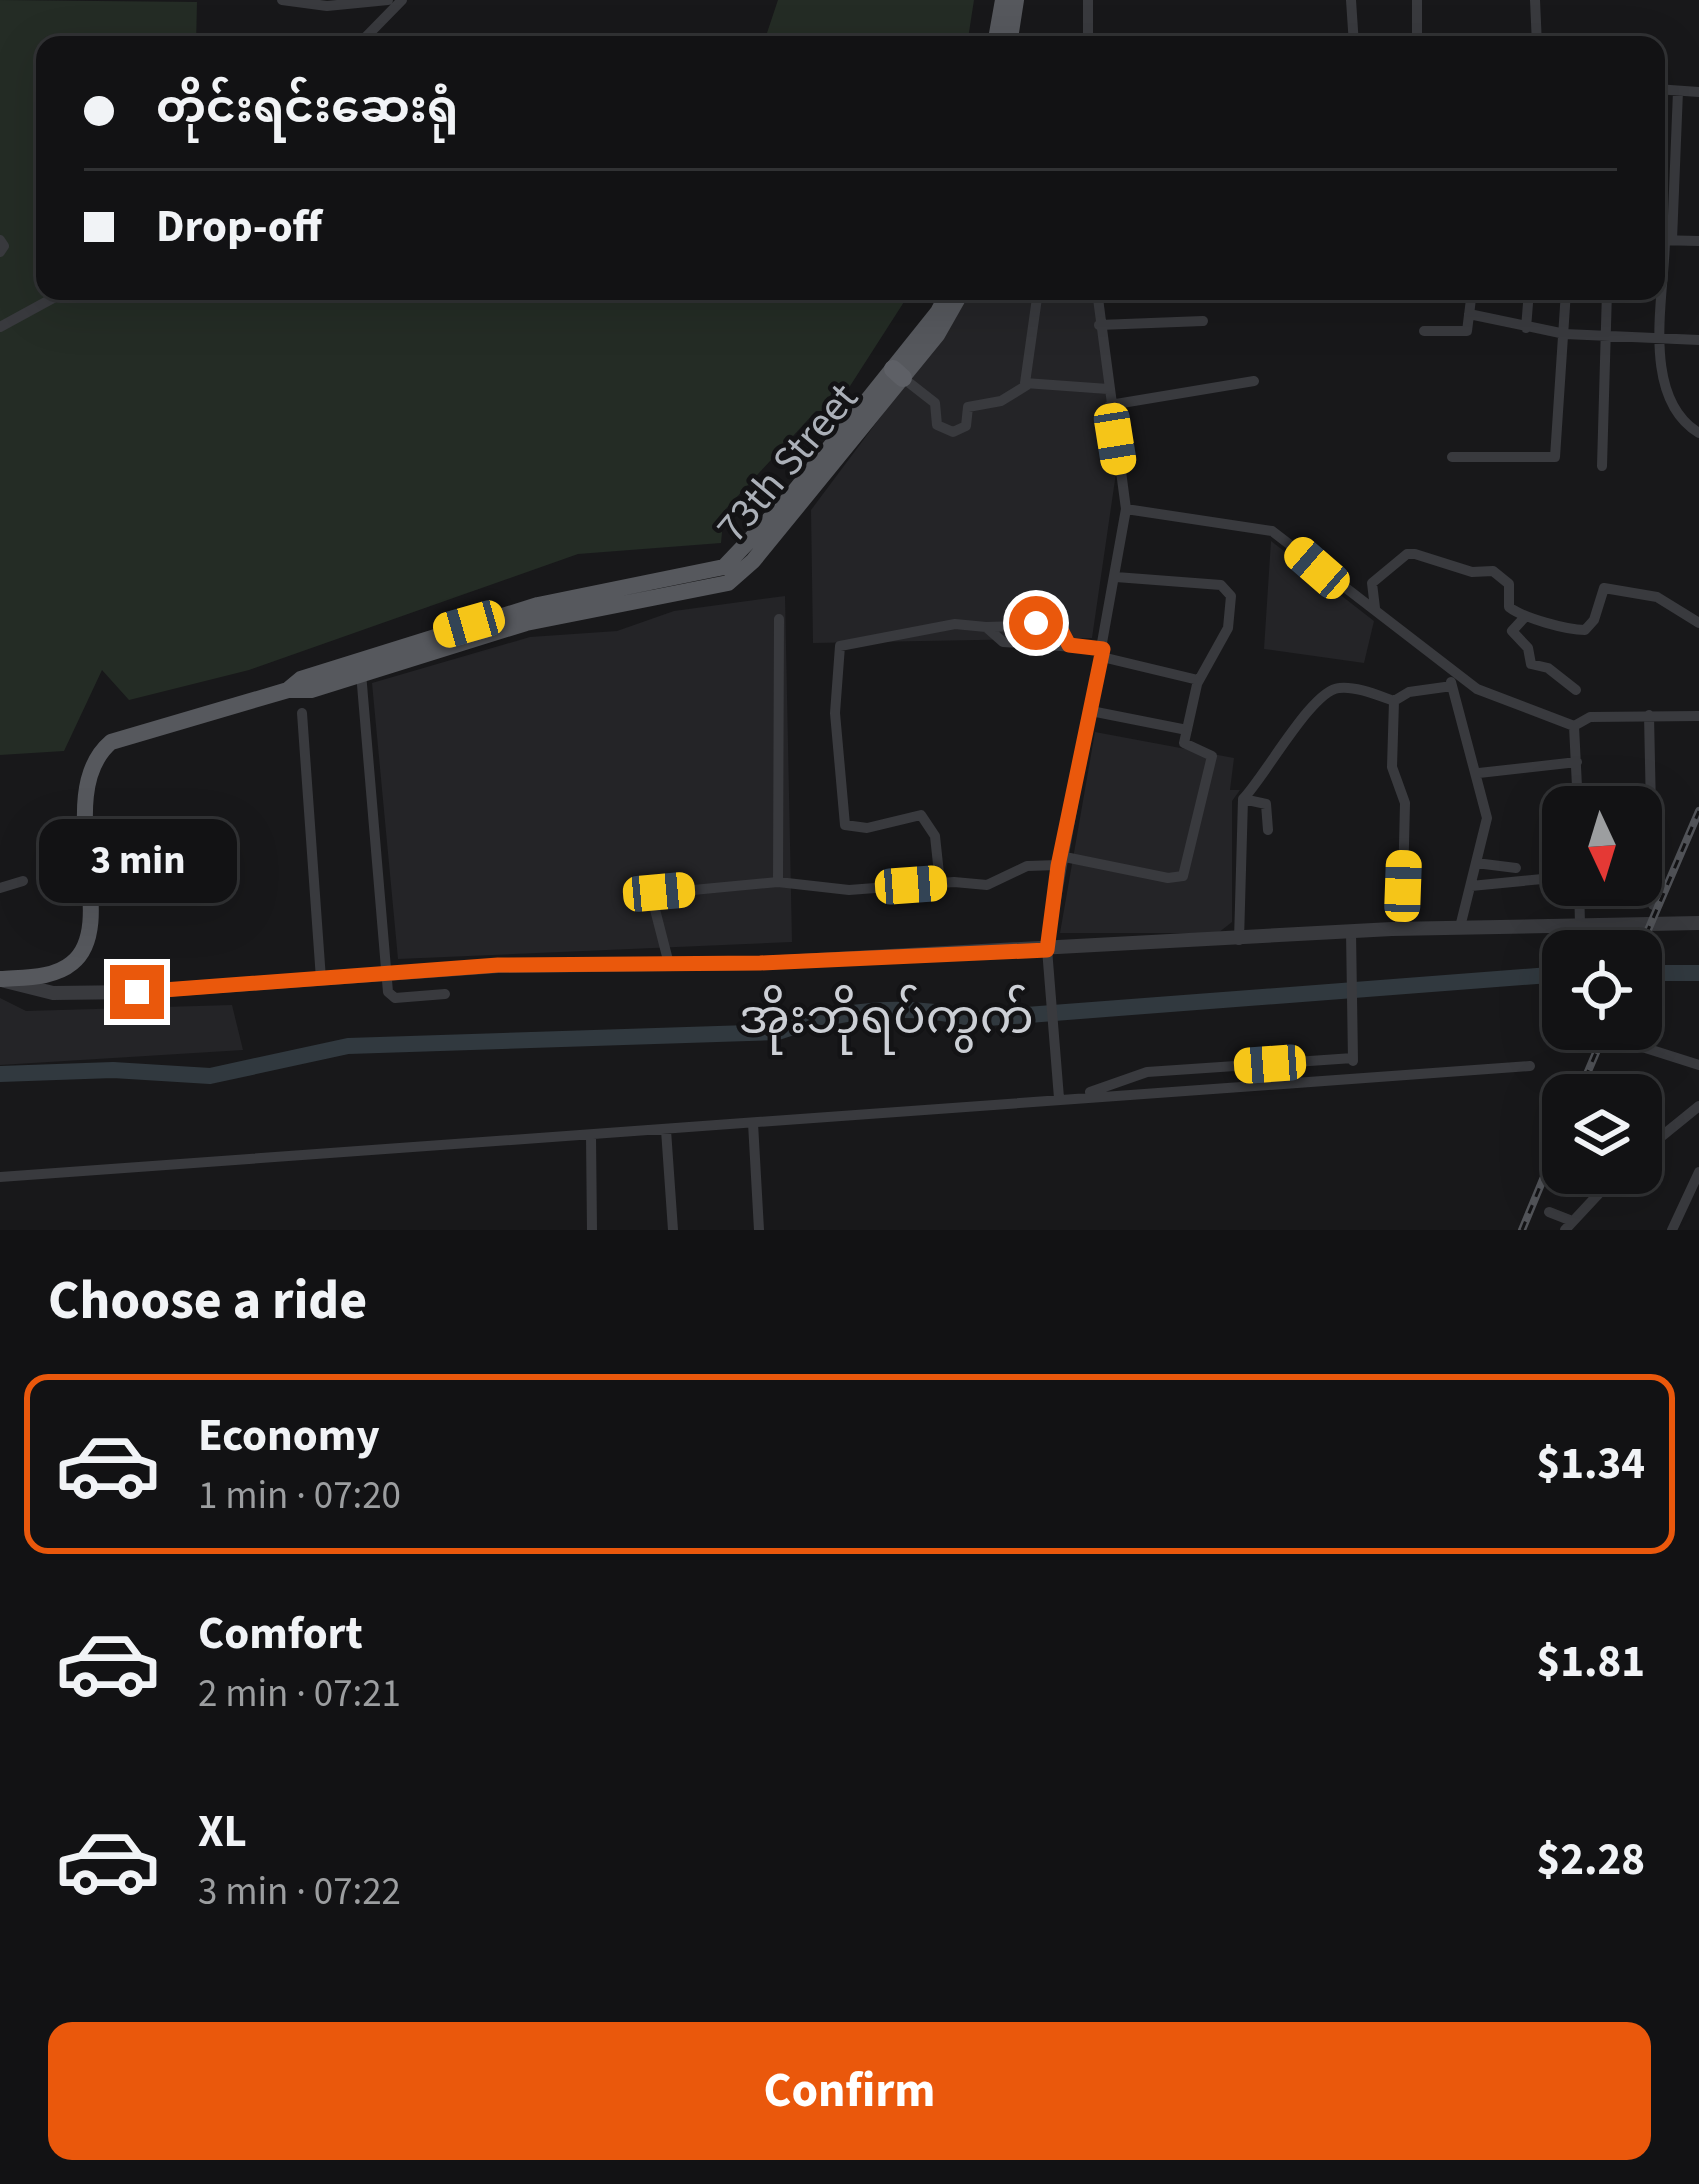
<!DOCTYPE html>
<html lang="en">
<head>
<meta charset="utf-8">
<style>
  body { margin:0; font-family:"Source Sans 3","Noto Sans Myanmar",sans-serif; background:#1b1b1d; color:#f1f3f6; height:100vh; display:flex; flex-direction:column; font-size:45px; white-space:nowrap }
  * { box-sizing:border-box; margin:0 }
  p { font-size:39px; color:#9c9ea0 }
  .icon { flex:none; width:66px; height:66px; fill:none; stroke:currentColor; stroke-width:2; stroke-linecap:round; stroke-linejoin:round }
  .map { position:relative; height:1230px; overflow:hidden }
  .details { display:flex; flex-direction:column; background:#121214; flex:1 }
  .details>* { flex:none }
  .guide { position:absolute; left:36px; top:36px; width:1629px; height:264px; border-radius:24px; box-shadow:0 12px 48px #0002,0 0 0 3px #313234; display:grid; align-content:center; height:264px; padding:0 48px; background:#121214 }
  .needle { width:78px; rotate:176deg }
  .buttons { position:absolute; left:1542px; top:786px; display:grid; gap:24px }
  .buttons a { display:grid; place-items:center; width:120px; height:120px; border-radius:24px; background:#121214; box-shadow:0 12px 48px #0002,0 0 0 3px #313234; font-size:60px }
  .end { position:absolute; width:54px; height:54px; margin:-27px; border:15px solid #ea580c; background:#fff; box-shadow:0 0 0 6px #fff }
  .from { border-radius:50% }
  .bubble { position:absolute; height:84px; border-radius:24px; background:#121214; box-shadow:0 12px 48px #0002,0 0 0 3px #313234; font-size:39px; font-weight:700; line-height:84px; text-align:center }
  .car { position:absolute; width:36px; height:72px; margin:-36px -18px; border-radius:15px; box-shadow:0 0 9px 3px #0007; background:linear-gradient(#f5c518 24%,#345 0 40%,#f5c518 0 76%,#345 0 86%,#f5c518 0) }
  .guide b { display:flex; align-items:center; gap:42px; height:114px; font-size:45px }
  .guide b+b { border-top:3px solid #313234 }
  .guide i { width:30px; height:30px; background:#f1f3f6 }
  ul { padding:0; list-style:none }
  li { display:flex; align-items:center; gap:36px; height:180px; margin:0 24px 18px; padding:0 24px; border:6px solid transparent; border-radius:24px }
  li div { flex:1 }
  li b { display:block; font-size:45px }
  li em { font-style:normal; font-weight:700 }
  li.selected { border-color:#ea580c }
  li>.icon { width:108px; height:108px; stroke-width:1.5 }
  h2 { padding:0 48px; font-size:54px; line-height:144px }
  .cta { display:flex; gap:24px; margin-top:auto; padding:24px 48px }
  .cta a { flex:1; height:138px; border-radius:24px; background:#ea580c; color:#fff; font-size:48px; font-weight:700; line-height:138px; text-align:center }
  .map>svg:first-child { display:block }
</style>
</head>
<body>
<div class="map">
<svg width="1699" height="1230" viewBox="0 0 1699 1230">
  <rect width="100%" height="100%" fill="#18181a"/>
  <!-- built -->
  <path fill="#242427" d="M963,291h140l13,182 -24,165 -279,5 -2,-133 139,-186z
    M1271,541l103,80 -10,42 -100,-14z
    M785,596l7,346 -394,17 -26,-276 158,-46 87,-6 57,-20z
    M1095,732l139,26 -4,32h10l-8,11v121l-14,11h-158z
    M0,998l26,13 206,-6 11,45 -243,15z"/>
  <!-- green -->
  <path fill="#242c25" d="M0,0l197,2 -1,43h-151v246h866l-77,120h-18l-92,100 -3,32 -143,11 -329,116 -120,30 -27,-30 -38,81 -64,4z
    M778,0h196l-7,45h-204z"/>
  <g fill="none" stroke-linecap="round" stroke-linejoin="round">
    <!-- river -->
    <path stroke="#31393f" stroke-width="16" d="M1641,973h58
      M0,1074l113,-4 97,6 138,-30 430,-14c69,-24 125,-29 197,-13l588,-45"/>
    <!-- minor -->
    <path stroke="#393a3e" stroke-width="10" d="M282,0l45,6 61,-6
      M1088,0v45
      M1351,0l3,45
      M1417,0v45
      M1535,0l2,45
      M358,45l44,-45
      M1656,89l43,3
      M0,240l4,6 -4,6
      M1656,240l43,1
      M1665,240c-1,58 -25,157 34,193
      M1672,240l6,-149
      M1038,291l-13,92 83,6
      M1469,314l96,20 134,6
      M1099,325l104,-4
      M0,327l66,-36
      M1526,328l3,-37
      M1424,331h43l5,-40
      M903,378l32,25 2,22 16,7 13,-6 2,-19 33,-6 26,-16
      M1110,405l144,-24
      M1452,457h103l11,-166
      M1602,466l5,-175
      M1126,509l146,22 205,158 97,37 4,81
      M1116,577l105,8 10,11 -3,32 -30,54
      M1375,608l-3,-25 35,-29h8l57,18 21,-1 16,13v23c14,11 58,23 76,23l9,-10 10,-32 53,9 42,26
      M1524,618l-12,13 16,17 3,16 17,4 28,22
      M986,627l68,-2 15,20
      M361,673l27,319 7,6 50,-4
      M1451,682l36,136 -27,109
      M1091,711l96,19
      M302,713l19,266
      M1649,715l4,190
      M1574,726l16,-9 109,-1
      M1479,773l98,-11
      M1243,799l23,5 2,26
      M1060,856l108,22 15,-2 29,-120 -28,-13 14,-63 -96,-23
      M85,858l123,-12
      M1476,863l40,5
      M778,882l1,-263
      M940,883l-5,-47 -14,-21 -54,13 -22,-3 -10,-112 5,-67 115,-22 31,3 17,15 101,7
      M1579,885l1,39
      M1471,886l92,-9
      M0,888l23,-7
      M1402,928l3,-125 -13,-36 2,-66 15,-9 43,-6
      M1351,932l2,129
      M1239,940l4,-141c23,-24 69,-109 96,-111 17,-2 38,7 55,13
      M669,964l-18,-70 127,-12 71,8 105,-8 33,3 40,-19 31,-1
      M1617,1039l82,26
      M1090,1092l57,-20 206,-14
      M1059,1098l-12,-149 79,-440 -29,-218
      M753,1123l6,107
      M1641,1127l19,11
      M666,1130l7,100
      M591,1136l1,94
      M1641,1153l58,-47
      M0,1177l1530,-111
      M1549,1212l23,9
      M1565,1230l53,-57
      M1672,1230l27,-58"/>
    <!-- tertiary -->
    <path stroke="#393a3e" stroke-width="14" d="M5,981l48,12 84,-1 361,-26 262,-3 632,-34 307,-6"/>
    <!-- primary -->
    <path stroke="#56585d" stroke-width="16" d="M995,45l8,-45
      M1009,45l7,-45
      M289,689l12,-10 237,-74 186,-38 62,-65 152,-190 11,-21
      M0,979c23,-2 53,0 72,-16 50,-39 -22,-169 39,-221l177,-52h23l215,-67 202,-40 25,-22 184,-226 25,-44"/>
    <!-- trunk -->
    <path stroke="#5e6066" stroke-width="18" d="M893,369l10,9"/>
    <!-- rail casing -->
    <g stroke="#525459" stroke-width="8">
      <path id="rail" d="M1639,951l60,-140
        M1578,1095l28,-66
        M1522,1230l41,-99"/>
    </g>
    <!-- rail -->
    <use href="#rail" stroke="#131315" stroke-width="3" stroke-dasharray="9" stroke-linecap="butt"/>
  </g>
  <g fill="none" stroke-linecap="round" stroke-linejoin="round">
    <!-- route -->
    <path stroke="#ea580c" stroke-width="15" d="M137,992l361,-27 262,-2 287,-13 11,-84 45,-217 -34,-4 -9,-17 -24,-5"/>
  </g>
  <g text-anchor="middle" stroke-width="9" stroke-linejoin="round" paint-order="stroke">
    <!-- street labels -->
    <g font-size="42" fill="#abb0b8" stroke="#131315">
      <text transform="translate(786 462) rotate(-50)" y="15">73th Street</text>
    </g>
    <!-- quarter labels -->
    <g font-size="48" fill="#cccfd5" stroke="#131315">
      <text x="886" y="1033">အိုးဘိုရပ်ကွက်</text>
    </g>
  </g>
</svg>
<div class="buttons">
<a><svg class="needle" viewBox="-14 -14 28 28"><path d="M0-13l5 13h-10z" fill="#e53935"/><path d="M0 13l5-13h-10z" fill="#9c9ea0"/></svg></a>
<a><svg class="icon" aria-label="locate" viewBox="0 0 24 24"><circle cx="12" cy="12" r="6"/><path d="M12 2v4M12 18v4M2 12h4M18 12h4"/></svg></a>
<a><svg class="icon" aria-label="layers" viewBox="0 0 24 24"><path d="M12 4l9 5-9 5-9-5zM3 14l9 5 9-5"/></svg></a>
</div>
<i class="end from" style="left:1036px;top:623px"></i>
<i class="end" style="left:137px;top:992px"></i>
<div class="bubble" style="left:39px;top:819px;width:198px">3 min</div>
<i class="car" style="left:1115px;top:439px;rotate:171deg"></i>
<i class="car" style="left:1317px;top:568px;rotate:311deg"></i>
<i class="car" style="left:469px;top:624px;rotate:254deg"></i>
<i class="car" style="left:911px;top:885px;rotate:86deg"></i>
<i class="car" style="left:1403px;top:886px;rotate:2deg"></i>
<i class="car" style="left:659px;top:892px;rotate:85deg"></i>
<i class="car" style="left:1270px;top:1064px;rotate:266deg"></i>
<div class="guide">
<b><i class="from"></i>တိုင်းရင်းဆေးရုံ</b>
<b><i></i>Drop-off</b>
</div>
</div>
<section class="details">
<h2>Choose a ride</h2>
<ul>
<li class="selected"><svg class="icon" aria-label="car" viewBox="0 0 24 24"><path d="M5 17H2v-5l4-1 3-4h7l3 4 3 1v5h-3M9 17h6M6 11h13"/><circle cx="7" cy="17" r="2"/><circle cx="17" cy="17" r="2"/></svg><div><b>Economy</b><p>1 min · 07:20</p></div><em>$1.34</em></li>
<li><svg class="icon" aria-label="car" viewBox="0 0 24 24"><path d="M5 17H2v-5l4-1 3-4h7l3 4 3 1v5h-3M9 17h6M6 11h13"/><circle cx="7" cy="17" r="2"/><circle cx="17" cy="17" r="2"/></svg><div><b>Comfort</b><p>2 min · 07:21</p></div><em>$1.81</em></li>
<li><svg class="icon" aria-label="car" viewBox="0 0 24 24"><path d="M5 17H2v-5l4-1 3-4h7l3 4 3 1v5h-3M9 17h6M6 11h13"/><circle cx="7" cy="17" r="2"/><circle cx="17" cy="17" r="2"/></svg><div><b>XL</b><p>3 min · 07:22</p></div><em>$2.28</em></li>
</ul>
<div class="cta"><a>Confirm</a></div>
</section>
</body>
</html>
